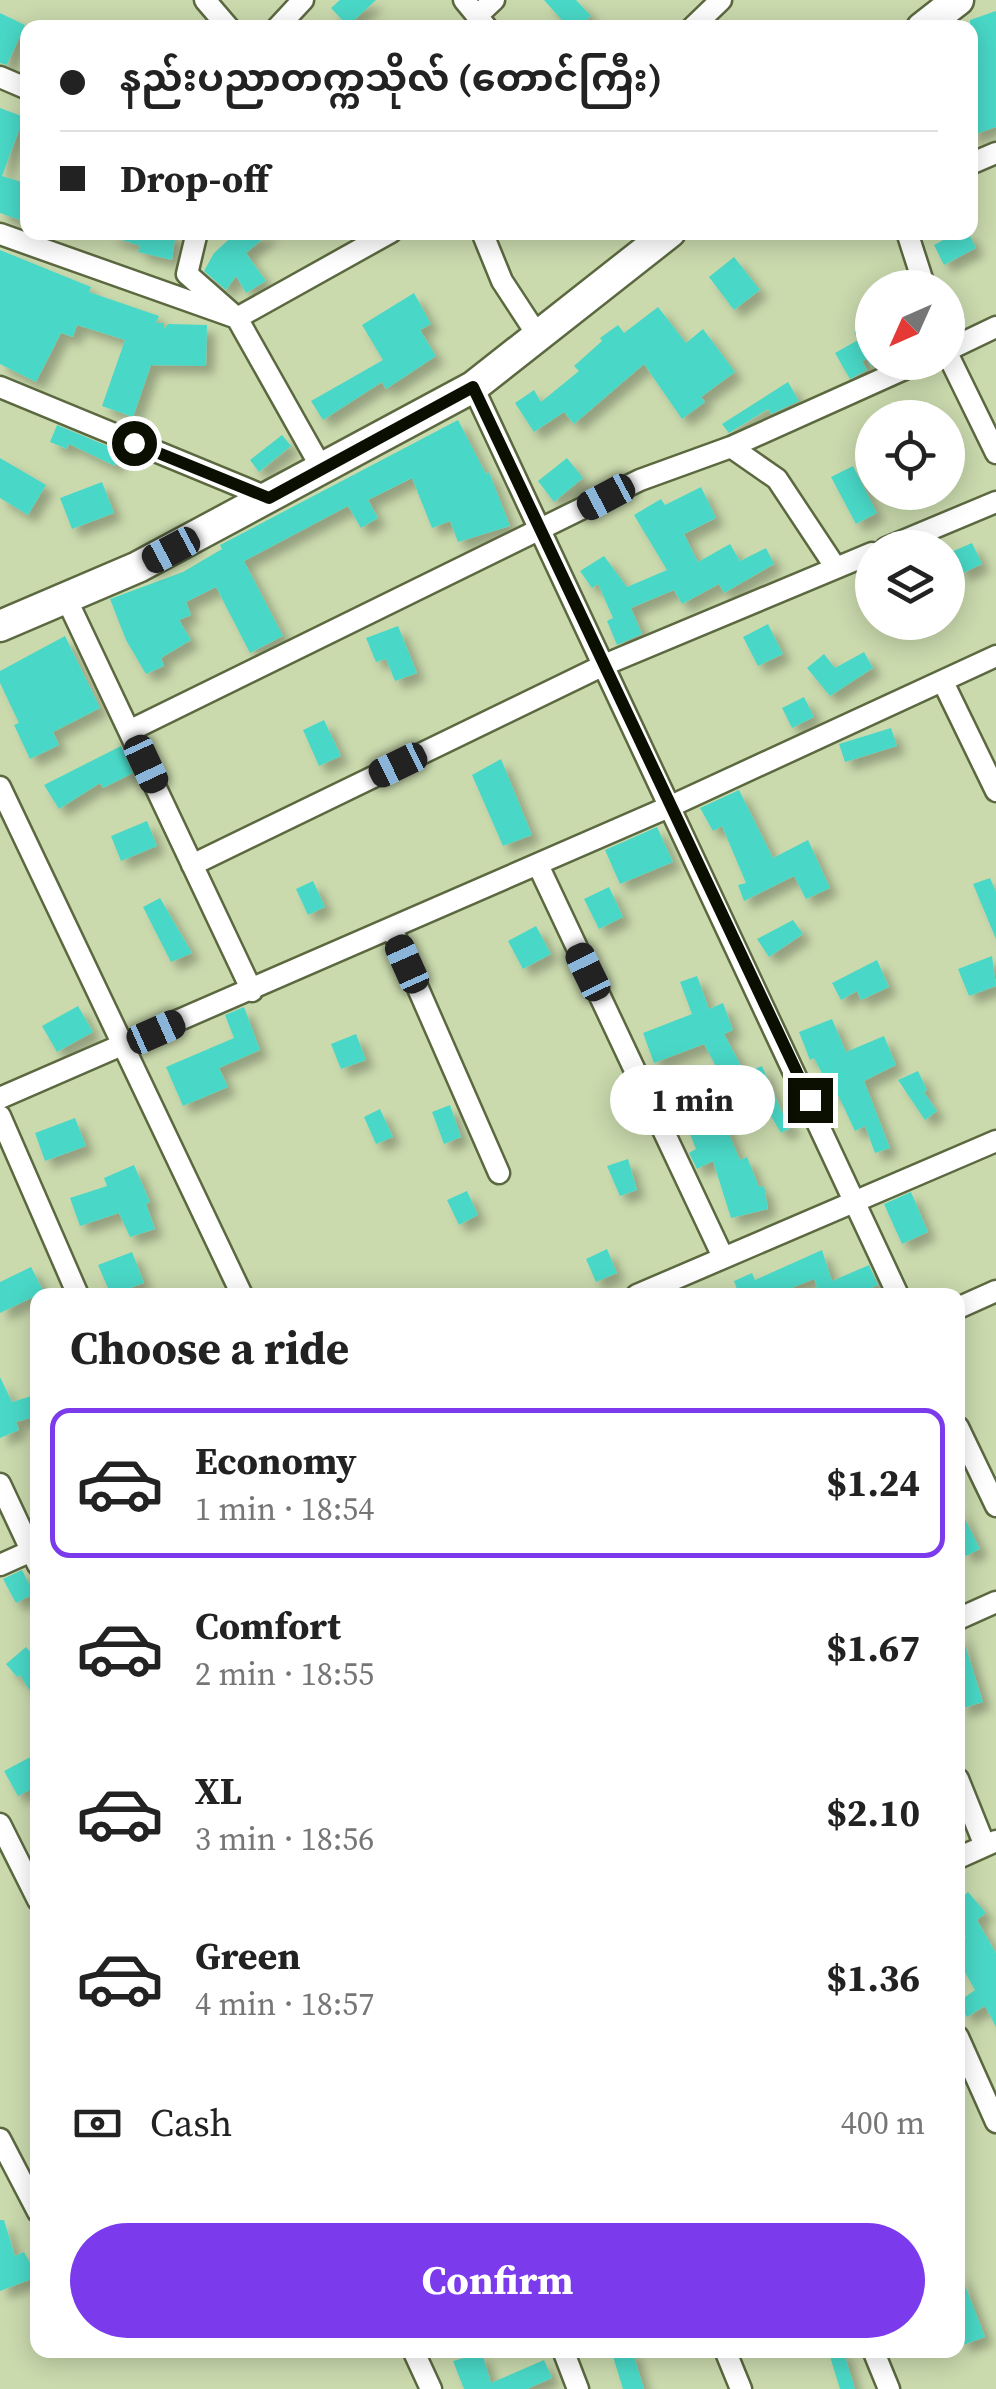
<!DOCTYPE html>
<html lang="en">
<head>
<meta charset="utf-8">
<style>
  body { margin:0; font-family:"Source Serif 4","Noto Sans Myanmar",serif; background:#f6f6f6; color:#222; height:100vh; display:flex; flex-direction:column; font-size:38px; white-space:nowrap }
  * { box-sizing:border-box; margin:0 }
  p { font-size:32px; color:#767676 }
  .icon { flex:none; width:55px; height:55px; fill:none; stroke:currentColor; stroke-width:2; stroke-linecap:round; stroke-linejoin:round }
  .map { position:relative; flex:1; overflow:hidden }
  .details { position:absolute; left:30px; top:1288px; width:935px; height:1070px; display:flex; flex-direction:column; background:#fff; border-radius:20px; box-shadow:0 5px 25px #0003 }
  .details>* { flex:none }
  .top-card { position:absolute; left:20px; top:20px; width:958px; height:220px; border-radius:20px; box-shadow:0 5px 25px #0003; display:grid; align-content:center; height:220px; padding:0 40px; background:#fff }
  .needle { width:65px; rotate:225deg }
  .buttons { position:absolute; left:855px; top:270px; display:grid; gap:20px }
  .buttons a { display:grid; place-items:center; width:110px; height:110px; border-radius:50%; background:#fff; box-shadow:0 5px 25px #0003; font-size:50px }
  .end { position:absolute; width:45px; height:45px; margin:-22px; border:12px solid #0a0f02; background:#fff; box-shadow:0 0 0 5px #fff }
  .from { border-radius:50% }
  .bubble { position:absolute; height:70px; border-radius:35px; background:#fff; box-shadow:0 5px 25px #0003; font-size:32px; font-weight:700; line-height:70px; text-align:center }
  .car { position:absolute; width:30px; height:60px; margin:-30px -15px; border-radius:12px; box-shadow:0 0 8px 2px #0007; background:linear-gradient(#222 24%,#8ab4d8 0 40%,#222 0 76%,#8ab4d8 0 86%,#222 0) }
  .top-card b { display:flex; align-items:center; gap:35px; height:95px; font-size:38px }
  .top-card b+b { border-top:2px solid #e0e0e0 }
  .top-card i { width:25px; height:25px; background:#222 }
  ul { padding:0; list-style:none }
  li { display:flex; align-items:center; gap:30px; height:150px; margin:0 20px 15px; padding:0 20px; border:5px solid transparent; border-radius:20px }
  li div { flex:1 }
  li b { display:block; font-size:38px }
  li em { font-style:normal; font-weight:700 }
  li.current { border-color:#7c3aed }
  li>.icon { width:90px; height:90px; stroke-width:1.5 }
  h2 { padding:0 40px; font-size:45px; line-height:120px }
  .pay { display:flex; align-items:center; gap:25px; height:110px; padding:0 40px; font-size:38px }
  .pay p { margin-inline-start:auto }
  .cta { display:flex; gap:20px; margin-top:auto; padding:20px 40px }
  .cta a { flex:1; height:115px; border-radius:60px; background:#7c3aed; color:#fff; font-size:40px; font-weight:700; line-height:115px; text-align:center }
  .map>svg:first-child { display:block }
</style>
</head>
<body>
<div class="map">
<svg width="996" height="2389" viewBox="0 0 996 2389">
  <defs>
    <filter id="shadow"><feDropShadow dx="8" dy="8" stdDeviation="5" flood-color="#0004"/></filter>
  </defs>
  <rect width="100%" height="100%" fill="#cadaad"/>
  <!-- building -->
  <path fill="#49d8c7" filter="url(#shadow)" d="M340,0h36l-28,26 -17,-18z
    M544,0h32l15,16 -14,12h-8z
    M996,11v116l-26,9v-50l6,-2 -6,-16v-48z
    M0,13l25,12 -18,40 -7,-2z
    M0,108l24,9 -22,59 26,8v39l-28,-10z
    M110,232h66l-4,28 -34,-8 2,-6 -30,-10z
    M237,232h34l-25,21 20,28 -20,12 -10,-17 -10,14 -22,-19 10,-18z
    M958,232h10l8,16 -32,17 -10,-20z
    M0,250l91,37 -2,5 70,24 -3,7h8v6l4,-5 39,1 -1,41 -55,-1 -18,52 -31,-11 23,-66 -48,-15 -4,12 -12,-4 -25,49 -36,-18z
    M734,257l26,33 -26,20 -25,-33z
    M414,293l17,31 -11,6 16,26 -50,33 -4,-7 -59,38 -12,-19 72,-41 -21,-35z
    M658,307l28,36 17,-14 32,43 -34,25 4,5 -23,17 -38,-55 -70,60 -10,-12 -30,20 -19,-29 19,-13 7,12 38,-31 -5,-5 28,-25 -2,-3 18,-13 6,8z
    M872,323v45l-5,-9 -5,2 5,9 -17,9 -15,-26 23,-13 -4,-8z
    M788,382l11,19 -28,13 -3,-5 -39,24 -7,-9z
    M458,420l28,54 3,-2 21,54 -52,16 -8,-21 -18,7 -20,-50 -44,22 10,18 -17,10 -13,-22 -104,55 39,75 -33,17 -34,-66 -30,15 5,13 -12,5 12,20 -30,18 3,8 -18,8 -20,-34 -16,-41 73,-27 39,-23 -2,-4z
    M57,425l65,27 -7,14 -46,-22 -2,5 -17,-7z
    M282,435l9,11 -32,26 -9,-12z
    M0,458l46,27 -18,30 -28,-17z
    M567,458l16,20 -29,24 -16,-21z
    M853,466l24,47 -21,11 -25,-47z
    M102,482l12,31 -42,16 -12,-31z
    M701,487l15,31 -32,16 14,28 32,-18 10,17 26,-13 8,16 -50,29 -5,-9 -37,20 -8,-14 -43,18 11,26 -25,11 -10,-24 6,-3 -15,-34 -6,4 -12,-17 24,-15 23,31 40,-17 -33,-55 27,-16 4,6z
    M972,543l10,21 -21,10 -10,-22z
    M768,624l15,30 -25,12 -15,-29z
    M398,626l19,47 -22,8 -9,-22 -10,3 -10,-24z
    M65,636l35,72 -47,24 6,13 -29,14 -16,-34 5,-2 -19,-40v-12z
    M864,652l9,16 -43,28 -23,-28 17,-14 11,14z
    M804,697l10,20 -22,11 -10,-20z
    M324,720l17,36 -22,10 -16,-36z
    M891,728l6,18 -52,16 -6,-18z
    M121,746l12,27 -30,15 -3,-5 -41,26 -15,-24z
    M501,759l31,76 -29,11 -31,-71z
    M739,790l34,68 35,-18 22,48 -24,11 -12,-23 -50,25 -6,-16 8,-2 -24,-57 -9,5 -13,-23z
    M147,821l10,25 -36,15 -10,-25z
    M657,827l16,35 -53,22 -15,-34z
    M990,878l6,14v47l-23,-55z
    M313,881l12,26 -17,8 -12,-26z
    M609,887l14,30 -24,12 -15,-30z
    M160,898l32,55 -21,9 -28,-55z
    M793,920l10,14 -34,23 -12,-18z
    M536,926l15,28 -28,15 -15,-28z
    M992,956l4,30 -27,10 -11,-27z
    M877,960l12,27 -28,13 -4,-9 -16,9 -9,-17z
    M697,976l12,33 14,-6 10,27 -9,4 21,39 17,-7 20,46 12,14 -13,7 -21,-36 -36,15 -2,5 18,43 7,-3 12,30 5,-1 4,23 -37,9 -18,-57 -16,8 -8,-16 7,-4 -17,-44 48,-18 -23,-43 -50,19 -11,-30 49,-19 -12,-32z
    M78,1006l15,26 -36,20 -15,-26z
    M244,1007l16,43 -41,18 9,19 -45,19 -17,-39 68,-29 -9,-23z
    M832,1019l14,33 38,-16 12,29 -32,16 26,67 -15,5 -10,-27 -10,5 -17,-36 -4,2 -20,-39 -4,2 -11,-28z
    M356,1034l10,26 -25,9 -10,-25z
    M918,1071l9,19 -3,2 13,19 -12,9 -27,-40z
    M450,1105l11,32 -17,7 -12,-32z
    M380,1109l13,28 -17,7 -12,-27z
    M75,1118l11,28 -41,15 -10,-28z
    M628,1159l9,31 -17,6 -13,-30z
    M134,1165l16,37 -4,2 9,25 -25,8 -11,-24 -39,13 -10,-28 37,-12 -3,-8z
    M467,1191l11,24 -19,10 -12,-25z
    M911,1192l17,40 -26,12 -18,-40z
    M607,1249l10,24 -21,9 -10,-23z
    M822,1250l10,31 37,-16 9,20 -23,10h-55l17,-8 -3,-8 -40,16h-47l10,-6 -3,-8 18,-8 3,7z
    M132,1252l12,31 -33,12 -13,-30z
    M31,1267l13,25 -44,21v-31z
    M0,1377l12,25 26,-8v22l-22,6 3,8 -19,8z
    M958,1505l22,44 -14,7 -8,-17z
    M22,1570l12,24 -18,9 -13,-24z
    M961,1632l22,70 -23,7 -2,-76z
    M26,1647l12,14v43l-18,-29 -3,2 -11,-13z
    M38,1753v33l-20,10 -14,-25z
    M968,1892l18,21 -9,7 19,33v74l-11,-21 -18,11 -9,-15 17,-12 -17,-30v-18l8,-5 -8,-11v-25z
    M0,2220h4l11,36 9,-4 13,25 -37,14z
    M958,2267l27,70 -22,8 -5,-14z
    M611,2350h21l12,39h-21z
    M828,2350h15l12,39h-15z
    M482,2353l9,30 53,-23 8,18 -25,11h-63l-11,-28z"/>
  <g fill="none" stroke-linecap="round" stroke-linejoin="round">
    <!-- street casing -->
    <g stroke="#5b6840" stroke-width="25">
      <path id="street" d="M205,0l24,28
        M464,0l23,28
        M478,15l16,-15
        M277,28l26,-28
        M692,28l29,-28
        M0,77l28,12
        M970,164l26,-11
        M197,232l-10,42 50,44 85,151
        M482,232l20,49 36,55
        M907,232l18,56
        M0,234l237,84 154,-86
        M948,350l48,-23
        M948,355l48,98
        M0,387l269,111
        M473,387l425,908
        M731,447l46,32 59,89
        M886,548l110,-46
        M66,598l186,393
        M943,682l53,109
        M131,730l509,-250 91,-33 189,-85
        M0,787l242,508
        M192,865l412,-200 268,-112
        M538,865l185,392
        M392,929l107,244
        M0,1098l671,-292 325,-150
        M0,1116l78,179
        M637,1295l359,-154
        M958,1308l38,-17
        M958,1427l38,79
        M0,1484l38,81
        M0,1565l38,-17
        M958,1619l38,-17
        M958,1779l27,67
        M0,1824l38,76
        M958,1858l38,-17
        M958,2037l38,85
        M0,2139l38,73
        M413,2350l18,39
        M563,2350l15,39
        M725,2350l16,39
        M873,2350l16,39"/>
    </g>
    <!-- secondary casing -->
    <g stroke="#5b6840" stroke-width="35">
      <path id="secondary" d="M922,28l36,-28
        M0,626l138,-59 335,-180 197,-155"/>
    </g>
    <!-- street -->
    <use href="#street" stroke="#fff" stroke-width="20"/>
    <!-- secondary -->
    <use href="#secondary" stroke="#fff" stroke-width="30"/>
  </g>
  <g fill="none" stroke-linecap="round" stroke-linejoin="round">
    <!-- route -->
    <path stroke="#0a0f02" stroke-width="12" d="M134,443l135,55 204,-111 337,713"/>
  </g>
</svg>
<div class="buttons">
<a><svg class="needle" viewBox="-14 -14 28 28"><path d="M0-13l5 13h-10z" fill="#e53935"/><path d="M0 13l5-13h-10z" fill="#767676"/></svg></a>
<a><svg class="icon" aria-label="locate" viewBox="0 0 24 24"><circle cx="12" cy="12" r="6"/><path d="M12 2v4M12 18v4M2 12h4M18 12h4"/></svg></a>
<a><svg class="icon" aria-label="layers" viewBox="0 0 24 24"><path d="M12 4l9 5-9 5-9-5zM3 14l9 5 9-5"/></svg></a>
</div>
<i class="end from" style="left:134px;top:443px"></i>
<i class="end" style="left:810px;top:1100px"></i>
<div class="bubble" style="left:610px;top:1065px;width:165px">1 min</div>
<i class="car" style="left:606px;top:497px;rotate:242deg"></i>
<i class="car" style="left:171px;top:550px;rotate:242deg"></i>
<i class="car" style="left:146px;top:764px;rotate:155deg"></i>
<i class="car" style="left:398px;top:765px;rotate:244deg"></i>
<i class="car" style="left:407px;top:964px;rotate:336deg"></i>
<i class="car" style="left:588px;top:972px;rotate:334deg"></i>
<i class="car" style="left:156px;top:1032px;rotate:66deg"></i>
<div class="top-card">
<b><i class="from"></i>နည်းပညာတက္ကသိုလ် (တောင်ကြီး)</b>
<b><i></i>Drop-off</b>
</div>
<section class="details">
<h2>Choose a ride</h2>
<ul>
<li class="current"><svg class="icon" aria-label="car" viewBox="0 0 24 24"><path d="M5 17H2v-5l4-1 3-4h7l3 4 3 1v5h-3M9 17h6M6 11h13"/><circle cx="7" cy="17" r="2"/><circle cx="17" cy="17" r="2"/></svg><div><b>Economy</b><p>1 min · 18:54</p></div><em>$1.24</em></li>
<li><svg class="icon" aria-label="car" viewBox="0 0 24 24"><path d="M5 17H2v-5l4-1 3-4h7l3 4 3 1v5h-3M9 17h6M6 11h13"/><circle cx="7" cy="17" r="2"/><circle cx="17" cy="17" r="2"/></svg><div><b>Comfort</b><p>2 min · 18:55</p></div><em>$1.67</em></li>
<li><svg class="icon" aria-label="car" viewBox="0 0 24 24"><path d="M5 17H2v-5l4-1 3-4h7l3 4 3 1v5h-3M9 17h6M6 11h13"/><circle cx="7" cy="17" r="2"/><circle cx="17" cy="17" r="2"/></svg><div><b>XL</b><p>3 min · 18:56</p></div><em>$2.10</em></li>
<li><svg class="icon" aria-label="car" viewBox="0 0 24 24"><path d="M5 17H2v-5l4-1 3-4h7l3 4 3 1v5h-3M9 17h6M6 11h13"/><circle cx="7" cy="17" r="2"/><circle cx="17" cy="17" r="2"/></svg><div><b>Green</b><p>4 min · 18:57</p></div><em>$1.36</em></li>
</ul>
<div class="pay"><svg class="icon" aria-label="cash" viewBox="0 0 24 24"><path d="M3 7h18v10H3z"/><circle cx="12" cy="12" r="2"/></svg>Cash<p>400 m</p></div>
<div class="cta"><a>Confirm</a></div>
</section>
</div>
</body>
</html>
